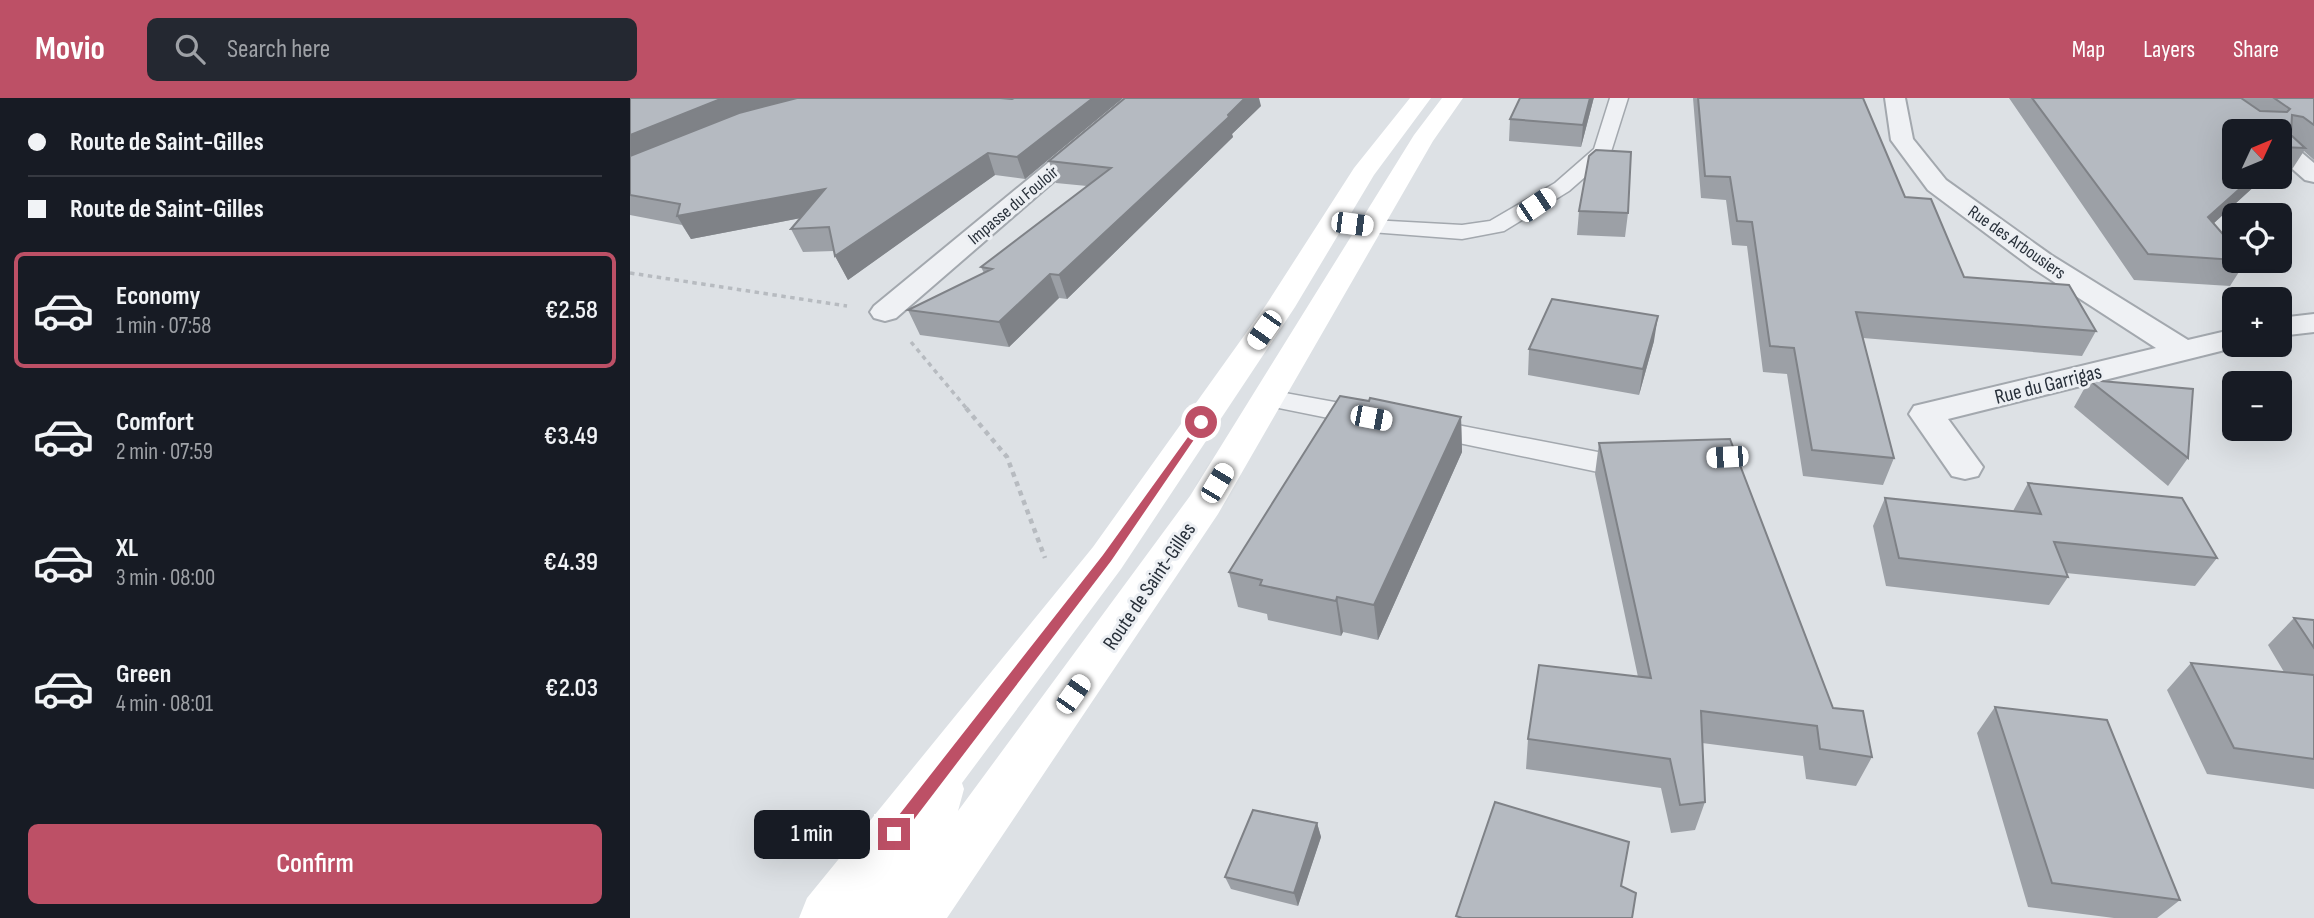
<!DOCTYPE html>
<html lang="en">
<head>
<meta charset="utf-8">
<style>
  body { margin:0; font-family:"Sofia Sans Condensed",sans-serif; background:#242831; color:#f1f3f6; height:100vh; display:flex; flex-direction:column; font-size:26px; white-space:nowrap }
  * { box-sizing:border-box; margin:0 }
  p { font-size:23px; color:#9ea1a6 }
  .icon { flex:none; width:38px; height:38px; fill:none; stroke:currentColor; stroke-width:2; stroke-linecap:round; stroke-linejoin:round }
  .map { position:relative; flex:1; overflow:hidden }
  .details { display:flex; flex-direction:column; background:#171b24; width:630px }
  .details>* { flex:none }
  .top-card { display:grid; align-content:center; height:154px; padding:0 28px; background:#171b24 }
  .needle { width:46px; rotate:46deg }
  .controls { position:absolute; left:1592px; top:21px; display:grid; gap:14px }
  .controls a { display:grid; place-items:center; width:70px; height:70px; border-radius:10px; background:#171b24; box-shadow:0 7px 28px #0002; font-size:35px }
  .end { position:absolute; width:32px; height:32px; margin:-16px; border:9px solid #bd5066; background:#fff; box-shadow:0 0 0 4px #fff }
  .from { border-radius:50% }
  .bubble { position:absolute; height:49px; border-radius:10px; background:#171b24; box-shadow:0 7px 28px #0002; font-size:23px; font-weight:600; line-height:49px; text-align:center }
  .car { position:absolute; width:21px; height:42px; margin:-21px -10px; border-radius:9px; box-shadow:0 0 5px 2px #0007; background:linear-gradient(#fff 24%,#345 0 40%,#fff 0 76%,#345 0 86%,#fff 0) }
  .top-card b { display:flex; align-items:center; gap:24px; height:66px; font-size:26px }
  .top-card b+b { border-top:2px solid #363941 }
  .top-card i { width:18px; height:18px; background:#f1f3f6 }
  ul { padding:0; list-style:none }
  li { display:flex; align-items:center; gap:21px; height:116px; margin:0 14px 10px; padding:0 14px; border:4px solid transparent; border-radius:10px }
  li div { flex:1 }
  li b { display:block; font-size:26px }
  li em { font-style:normal; font-weight:600 }
  li.selected { border-color:#bd5066 }
  li>.icon { width:63px; height:63px; stroke-width:1.5 }
  .cta { display:flex; gap:14px; margin-top:auto; padding:14px 28px }
  .cta a { flex:1; height:80px; border-radius:10px; background:#bd5066; color:#fff; font-size:28px; font-weight:600; line-height:80px; text-align:center }
  header { display:flex; align-items:center; gap:42px; box-sizing:border-box; height:98px; padding:0 35px; background:#bd5066; color:#fff }
  header strong { font-size:33px }
  nav { display:flex; gap:38px; margin-inline-start:auto; font-size:24px }
  .search { width:490px; height:63px; background:#242831; display:flex; align-items:center; gap:18px; box-sizing:border-box; padding:0 24px; border-radius:10px; color:#9ea1a6; font-size:26px }
  main { display:flex; flex:1; min-height:0 }
  .map>svg:first-child { display:block }
</style>
</head>
<body>
<header>
<strong>Movio</strong>
<div class="search"><svg class="icon" aria-label="search" viewBox="0 0 24 24"><circle cx="10" cy="10" r="6"/><path d="M15 15l6 6"/></svg>Search here</div>
<nav><a>Map</a><a>Layers</a><a>Share</a></nav>
</header>
<main>
<section class="details">
<div class="top-card">
<b><i class="from"></i>Route de Saint-Gilles</b>
<b><i></i>Route de Saint-Gilles</b>
</div>
<ul>
<li class="selected"><svg class="icon" aria-label="car" viewBox="0 0 24 24"><path d="M5 17H2v-5l4-1 3-4h7l3 4 3 1v5h-3M9 17h6M6 11h13"/><circle cx="7" cy="17" r="2"/><circle cx="17" cy="17" r="2"/></svg><div><b>Economy</b><p>1 min · 07:58</p></div><em>€2.58</em></li>
<li><svg class="icon" aria-label="car" viewBox="0 0 24 24"><path d="M5 17H2v-5l4-1 3-4h7l3 4 3 1v5h-3M9 17h6M6 11h13"/><circle cx="7" cy="17" r="2"/><circle cx="17" cy="17" r="2"/></svg><div><b>Comfort</b><p>2 min · 07:59</p></div><em>€3.49</em></li>
<li><svg class="icon" aria-label="car" viewBox="0 0 24 24"><path d="M5 17H2v-5l4-1 3-4h7l3 4 3 1v5h-3M9 17h6M6 11h13"/><circle cx="7" cy="17" r="2"/><circle cx="17" cy="17" r="2"/></svg><div><b>XL</b><p>3 min · 08:00</p></div><em>€4.39</em></li>
<li><svg class="icon" aria-label="car" viewBox="0 0 24 24"><path d="M5 17H2v-5l4-1 3-4h7l3 4 3 1v5h-3M9 17h6M6 11h13"/><circle cx="7" cy="17" r="2"/><circle cx="17" cy="17" r="2"/></svg><div><b>Green</b><p>4 min · 08:01</p></div><em>€2.03</em></li>
</ul>
<div class="cta"><a>Confirm</a></div>
</section>
<div class="map">
<svg width="1684" height="820" viewBox="0 0 1684 820">
  <rect width="100%" height="100%" fill="#dde1e5"/>
  <g fill="none" stroke-linecap="round" stroke-linejoin="round">
    <!-- lane casing -->
    <g stroke="#a3a8ae" stroke-width="3">
      <path id="lane" d="M980,0h18l-18,57 -41,36 -65,40 -42,8 -91,-7 -11,-6 11,-6 91,5 28,-4 65,-38 39,-34z
        M639,292l104,19 10,3 4,6 -4,6 -10,3 -114,-23 -4,-6 4,-6z
        M791,320l182,35 35,-2 11,3 4,7 -4,7 -46,5 -192,-40 -4,-6 4,-6z"/>
    </g>
    <!-- street casing -->
    <g stroke="#a3a8ae" stroke-width="4">
      <path id="street" d="M497,0h23l-254,220 -11,3 -11,-3 -4,-6 4,-6z
        M1255,0h20l8,41 33,41 105,75 137,85 47,-11v16h10l-297,74 35,48 -5,9 -13,3 -13,-3 -43,-62 5,-8 242,-58 -125,-81 -103,-77 -37,-50z
        M1650,41l8,2 26,22v19l-9,-2 -25,-22z
        M1684,216v18l-34,4v-18z"/>
    </g>
    <!-- path-far1 -->
    <path stroke="#b7bbc0" stroke-width="3.5" stroke-dasharray="4.5 4.5" stroke-linecap="butt" d="M0,175l217,33
      M281,244l56,67"/>
    <!-- path -->
    <path stroke="#b7bbc0" stroke-width="4.5" stroke-dasharray="5 5" stroke-linecap="butt" d="M336,310l41,49 38,101"/>
    <!-- lane -->
    <use href="#lane" fill="#eff1f4" fill-rule="evenodd"/>
    <!-- street -->
    <use href="#street" fill="#eff1f4" fill-rule="evenodd"/>
    <!-- secondary -->
    <path fill="#fff" fill-rule="evenodd" d="M780,0h21l-57,77 -79,132 -174,262 -159,214 2,6 -6,22 232,-315 224,-361 28,-37h21l-30,43 -215,373 -271,404h-148l8,-20 286,-351 173,-242 88,-137z"/>
  </g>
  <!-- wall -->
  <path fill="#9ca0a6" d="M0,0l382,1 2,-1h109l-98,81 -30,-4 -147,105 -13,-24 -1,-5 -31,1 -12,-23 10,-11 -110,21 -9,-14 -52,-10z
    M1063,0h170l42,99 59,80 132,54 -14,25 -219,-18 31,120 -11,27 -80,-9 -16,-102 -24,-2 -16,-126 -15,-1 -6,-45 -25,-2z
    M1379,0h305v62l-10,-9 -13,20h-11v-40h-45l23,52 -45,41 33,37 -16,25 -96,-6z
    M963,3l-12,46 -72,-6 1,-22z
    M631,8l-29,28 1,3 -166,162 -8,-1 -50,49 -89,-12 -12,-25 76,-37 -3,-6 106,-81 -31,-3 -7,-22z
    M949,113l49,2 -3,24 -48,-2z
    M1024,243l-15,54 -111,-20 1,-26z
    M1459,282l99,78 -20,28 -94,-79z
    M831,319l1,35 -84,188 -35,-8 -2,4 -73,-16 -1,-6 -29,-7 -9,-35z
    M969,345l234,265 39,49 -16,29 -50,-7 -3,-23 -101,-13 3,59 -10,28 -24,3 -10,-45 -135,-19 2,-30 110,-62 -43,-203z
    M1398,385l189,75 -22,28 -129,-13 2,4 -19,28 -163,-19 -13,-60 12,-28 128,13z
    M1664,520l20,2v169l-107,-15 -40,-84 24,-27 93,9 -16,-27z
    M1365,609l185,193 -23,18h-43l-86,-11 -51,-174z
    M687,725l4,14 -23,69 -67,-17 -6,-12z"/>
  <!-- shaded-wall -->
  <path fill="#7f8287" d="M93,0h84l-177,64v-27z
    M463,0h30l-98,81 -8,-22z
    M615,0h14l2,8 -29,28 1,3 -166,162 -8,-24z
    M960,0h4l-1,3 -12,46 2,-22z
    M358,55l7,22 -147,105 -13,-24z
    M1623,79h9l-4,6 -65,59 15,-25z
    M195,91l12,22 -146,28 -14,-23z
    M420,176l9,24 -50,49 -10,-25z
    M1028,218l-4,25 -15,54 4,-26z
    M831,319l1,35 -84,188 -4,-35z
    M707,499l6,35 -2,4 -5,-35z
    M687,725l4,14 -23,69 -4,-13z"/>
  <!-- building -->
  <path fill="#b5bac1" stroke="#7f8287" stroke-width="2" d="M0,0h93l-93,37z
    M167,0h203l12,1 2,-1h79l-76,59 -29,-4 -153,103 -6,-29 -38,2 34,-40 -148,27 3,-12 -50,-9v-39l109,-43z
    M495,0h120l-17,17 1,2 -170,158 -9,-1 -51,48 -91,-12 84,-41 -11,-2 130,-99 -62,-7z
    M890,0h70l-7,27 -73,-6z
    M1068,0h165l42,99 26,2 33,78 105,8 27,46 -240,-19 38,146 -82,-8 -18,-102 -24,-2 -18,-124 -15,-1 -7,-44 -25,-1z
    M1402,0h209l19,13 27,1 3,-3 -16,-11h40v27l-11,-8 -11,-2 -1,20 14,13 -25,-1v-16h-45v46h18l-45,40 27,31v12l-87,-6z
    M966,52l35,2 -3,61 -49,-2 10,-55z
    M922,201l106,17 -15,53 -114,-20z
    M1459,282l104,9 -5,69z
    M710,298l29,5 1,-3 91,19 -87,188 -37,-8 -1,4 -76,-16 2,-5 -33,-8z
    M1100,341l103,269 30,3 9,46 -52,-8 -3,-23 -116,-15 4,91 -25,3 -10,-46 -142,-20 11,-74 112,13 -52,-235z
    M1398,385l154,15 35,60 -163,-16 14,35 -169,-19 -14,-60 156,16z
    M1664,520l20,2v28z
    M1561,565l123,12v84l-80,-11z
    M1365,609l112,13 73,180 -128,-17z
    M865,704l134,40 -8,44 15,7 -4,25h-170l-6,-2z
    M623,712l64,13 -23,70 -69,-16z"/>
  <!-- route -->
  <path fill="#bd5066" d="M571,321l5,3 -95,139 -212,278h-11v-10l215,-274z"/>
  <g text-anchor="middle" stroke-width="6" stroke-linejoin="round" paint-order="stroke">
    <!-- far-street labels -->
    <g font-size="18" fill="#28303a" stroke="#eceff3">
      <text transform="translate(383 107) rotate(-40)" y="6">Impasse du Fouloir</text>
      <text transform="translate(1387 144) rotate(35)" y="6">Rue des Arbousiers</text>
    </g>
    <!-- street labels -->
    <g font-size="21" fill="#28303a" stroke="#eceff3">
      <text transform="translate(1418 286) rotate(-14)" y="7">Rue du Garrigas</text>
      <text transform="translate(519 488) rotate(-56)" y="7">Route de Saint-Gilles</text>
    </g>
  </g>
</svg>
<div class="controls">
<a><svg class="needle" viewBox="-14 -14 28 28"><path d="M0-13l5 13h-10z" fill="#e53935"/><path d="M0 13l5-13h-10z" fill="#9ea1a6"/></svg></a>
<a><svg class="icon" aria-label="locate" viewBox="0 0 24 24"><circle cx="12" cy="12" r="6"/><path d="M12 2v4M12 18v4M2 12h4M18 12h4"/></svg></a>
<a>+</a>
<a>−</a>
</div>
<i class="end from" style="left:571px;top:324px"></i>
<i class="end" style="left:264px;top:736px"></i>
<div class="bubble" style="left:124px;top:712px;width:116px">1 min</div>
<i class="car" style="left:906px;top:107px;rotate:56deg"></i>
<i class="car" style="left:722px;top:126px;rotate:97deg"></i>
<i class="car" style="left:634px;top:232px;rotate:215deg"></i>
<i class="car" style="left:741px;top:320px;rotate:101deg"></i>
<i class="car" style="left:1097px;top:359px;rotate:267deg"></i>
<i class="car" style="left:587px;top:385px;rotate:31deg"></i>
<i class="car" style="left:443px;top:596px;rotate:35deg"></i>
</div>
</main>
</body>
</html>
